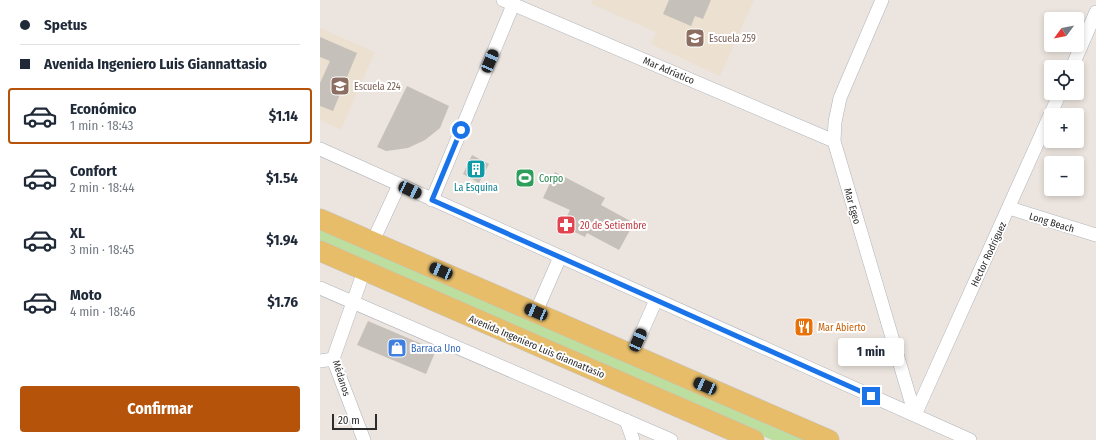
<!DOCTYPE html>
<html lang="es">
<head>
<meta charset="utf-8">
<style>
  body { margin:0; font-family:"Fira Sans Condensed",sans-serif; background:#f6f6f7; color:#1f2937; height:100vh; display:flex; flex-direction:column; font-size:15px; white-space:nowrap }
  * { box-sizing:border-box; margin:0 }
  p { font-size:13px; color:#747a83 }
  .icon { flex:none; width:22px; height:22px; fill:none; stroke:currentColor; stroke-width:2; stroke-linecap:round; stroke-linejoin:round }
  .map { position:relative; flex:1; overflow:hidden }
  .sheet { display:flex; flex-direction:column; background:#fff; width:320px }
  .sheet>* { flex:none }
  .banner { display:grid; align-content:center; height:88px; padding:0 20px; background:#fff }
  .needle { width:26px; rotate:238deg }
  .fabs { position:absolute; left:724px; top:12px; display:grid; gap:8px }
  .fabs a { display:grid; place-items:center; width:40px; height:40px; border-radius:4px; background:#fff; box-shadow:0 2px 6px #0003; font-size:20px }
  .scale { position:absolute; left:12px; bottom:10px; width:45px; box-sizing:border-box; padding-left:4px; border:2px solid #2c2c2c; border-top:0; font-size:11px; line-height:14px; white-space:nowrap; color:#2c2c2c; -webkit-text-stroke:3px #fff; paint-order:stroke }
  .end { position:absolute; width:18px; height:18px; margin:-9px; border:5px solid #1a73e8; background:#fff; box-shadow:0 0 0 2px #fff }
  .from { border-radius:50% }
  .bubble { position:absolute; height:28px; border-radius:4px; background:#fff; box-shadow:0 2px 6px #0003; font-size:13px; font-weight:700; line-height:28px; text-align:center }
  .car { position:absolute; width:12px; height:24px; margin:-12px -6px; border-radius:5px; box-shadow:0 0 3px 1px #0007; background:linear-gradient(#222 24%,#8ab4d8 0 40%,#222 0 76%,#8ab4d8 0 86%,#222 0) }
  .banner b { display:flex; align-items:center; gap:14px; height:38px; font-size:15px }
  .banner b+b { border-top:1px solid #e0e1e3 }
  .banner i { width:10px; height:10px; background:#1f2937 }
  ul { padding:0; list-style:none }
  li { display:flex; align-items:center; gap:12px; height:56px; margin:0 8px 6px; padding:0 12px; border:2px solid transparent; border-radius:4px }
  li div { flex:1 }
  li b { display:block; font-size:15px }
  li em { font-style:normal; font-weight:700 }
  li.selected { border-color:#b45309 }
  li>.icon { width:36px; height:36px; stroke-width:1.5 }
  .action { display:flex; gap:8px; margin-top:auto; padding:8px 20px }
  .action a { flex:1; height:46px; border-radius:4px; background:#b45309; color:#fff; font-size:16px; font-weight:700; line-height:46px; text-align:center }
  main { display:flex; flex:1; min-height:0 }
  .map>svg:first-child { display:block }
</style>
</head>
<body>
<main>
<section class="sheet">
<div class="banner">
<b><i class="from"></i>Spetus</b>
<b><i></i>Avenida Ingeniero Luis Giannattasio</b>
</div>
<ul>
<li class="selected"><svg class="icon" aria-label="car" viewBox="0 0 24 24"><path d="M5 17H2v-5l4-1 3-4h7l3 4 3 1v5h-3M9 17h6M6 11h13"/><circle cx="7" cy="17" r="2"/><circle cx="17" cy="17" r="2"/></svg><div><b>Económico</b><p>1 min · 18:43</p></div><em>$1.14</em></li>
<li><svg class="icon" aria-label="car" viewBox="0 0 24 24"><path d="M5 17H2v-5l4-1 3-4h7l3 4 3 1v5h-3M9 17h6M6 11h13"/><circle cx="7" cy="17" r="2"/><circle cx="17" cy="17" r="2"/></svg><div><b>Confort</b><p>2 min · 18:44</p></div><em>$1.54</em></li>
<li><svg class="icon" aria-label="car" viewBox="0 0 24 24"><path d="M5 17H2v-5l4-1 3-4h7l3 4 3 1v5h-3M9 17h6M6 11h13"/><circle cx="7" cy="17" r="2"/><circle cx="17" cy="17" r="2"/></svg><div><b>XL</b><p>3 min · 18:45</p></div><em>$1.94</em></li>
<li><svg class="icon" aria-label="car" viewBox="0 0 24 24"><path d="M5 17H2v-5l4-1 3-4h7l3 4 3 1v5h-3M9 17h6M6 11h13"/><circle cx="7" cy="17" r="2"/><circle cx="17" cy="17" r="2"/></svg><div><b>Moto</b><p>4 min · 18:46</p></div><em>$1.76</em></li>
</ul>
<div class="action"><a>Confirmar</a></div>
</section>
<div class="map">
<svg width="776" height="440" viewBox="0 0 776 440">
  <rect width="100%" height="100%" fill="#ece5df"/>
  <!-- education -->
  <path fill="#ece0d0" d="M273,0h161l-34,76 -69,-32 5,-12 -65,-28z
    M0,28l55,24 -34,78 -21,-10z"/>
  <!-- green -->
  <path fill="#bcdfa0" d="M0,227l488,213h-36l-452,-197z"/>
  <!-- building -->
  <path fill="#c5c0ba" d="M349,0h42l-8,19 -8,-3 -4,10 -28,-12z
    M0,37l37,16 -24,58 -13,-5v-23l10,-22 -10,-4z
    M87,86l42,20 -9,22 -15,12 -17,8 -22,3 -9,-4z
    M152,155l17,9 -10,19 -16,-9z
    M235,172l50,26 -4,7 33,18 -15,27 -32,-17 -2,4 -23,-11 8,-16 -27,-12z
    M48,321l68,29 -10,24 -69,-29z"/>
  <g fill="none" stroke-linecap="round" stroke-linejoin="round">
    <!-- street casing -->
    <g stroke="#afb3bb" stroke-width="14">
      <path id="street" d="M183,0l331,141
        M562,0l-42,98 -5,24 -1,19 81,274
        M752,67l24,-55
        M0,149l650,291
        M112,200l81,-195
        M689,208l87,27
        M53,241l26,-56
        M0,288l351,152
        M216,312l24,-55
        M312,354l24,-54
        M0,361l13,-2
        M595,415l145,-322
        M306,420l7,20
        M44,440l-31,-81 31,-88"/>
    </g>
    <!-- primary casing -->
    <g stroke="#c4c4c4" stroke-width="21">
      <path id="primary" d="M0,219l509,221
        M0,251l434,189"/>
    </g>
    <!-- street -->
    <use href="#street" stroke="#fff" stroke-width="13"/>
    <!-- primary -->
    <use href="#primary" stroke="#e7bd6a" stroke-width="20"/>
  </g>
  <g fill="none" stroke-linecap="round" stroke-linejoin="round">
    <!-- route -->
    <path stroke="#1a73e8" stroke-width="5" d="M141,130l-29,70 439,196"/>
  </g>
  <!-- icons -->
  <defs>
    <g id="school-square" transform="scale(1)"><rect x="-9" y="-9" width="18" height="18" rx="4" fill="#8d6e63" stroke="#fff"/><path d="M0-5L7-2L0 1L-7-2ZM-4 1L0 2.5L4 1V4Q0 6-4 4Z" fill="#fff"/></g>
    <g id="building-square" transform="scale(1)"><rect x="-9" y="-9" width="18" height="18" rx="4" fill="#0f9aa8" stroke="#fff"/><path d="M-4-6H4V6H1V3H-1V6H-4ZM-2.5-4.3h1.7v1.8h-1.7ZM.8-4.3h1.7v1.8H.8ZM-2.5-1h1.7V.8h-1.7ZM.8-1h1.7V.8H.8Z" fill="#fff"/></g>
    <g id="stadium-square" transform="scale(1)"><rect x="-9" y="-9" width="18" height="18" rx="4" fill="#2e9e5b" stroke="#fff"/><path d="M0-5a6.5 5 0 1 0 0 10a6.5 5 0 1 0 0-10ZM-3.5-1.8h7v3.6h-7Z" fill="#fff"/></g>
    <g id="pharmacy-square" transform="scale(1)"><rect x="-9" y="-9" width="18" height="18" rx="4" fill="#e0444e" stroke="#fff"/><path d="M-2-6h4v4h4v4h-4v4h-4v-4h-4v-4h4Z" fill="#fff"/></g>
    <g id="restaurant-square" transform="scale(1)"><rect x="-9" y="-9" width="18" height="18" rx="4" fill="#e8710a" stroke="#fff"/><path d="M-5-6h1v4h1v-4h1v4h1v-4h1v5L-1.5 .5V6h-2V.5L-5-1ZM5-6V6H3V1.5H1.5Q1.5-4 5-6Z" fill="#fff"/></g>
    <g id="shop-square" transform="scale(1)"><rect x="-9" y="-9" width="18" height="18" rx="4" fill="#3f7fe0" stroke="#fff"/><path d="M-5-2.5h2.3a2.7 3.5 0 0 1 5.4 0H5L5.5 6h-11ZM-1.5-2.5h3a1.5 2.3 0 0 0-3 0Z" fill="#fff"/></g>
  </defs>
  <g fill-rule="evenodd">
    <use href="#school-square" x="375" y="38"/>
    <use href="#school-square" x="20" y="86"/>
    <use href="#building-square" x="156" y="169"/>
    <use href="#stadium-square" x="205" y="178"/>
    <use href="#pharmacy-square" x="246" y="225"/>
    <use href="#restaurant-square" x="484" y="327"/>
    <use href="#shop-square" x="77" y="348"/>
  </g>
  <g text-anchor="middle" stroke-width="4" stroke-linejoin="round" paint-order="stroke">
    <!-- education labels -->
    <g font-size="10" fill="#785e54" stroke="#fff" text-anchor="start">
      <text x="389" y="42">Escuela 259</text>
      <text x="34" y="90">Escuela 224</text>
    </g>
    <!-- street labels -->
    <g font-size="10" fill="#2c2c2c" stroke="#fff">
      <text transform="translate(349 70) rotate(23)" y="4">Mar Adríatico</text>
      <text transform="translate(533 206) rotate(74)" y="4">Mar Egeo</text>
      <text transform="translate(732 222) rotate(17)" y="4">Long Beach</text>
      <text transform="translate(668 254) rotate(-65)" y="4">Hector Rodriguez</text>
      <text transform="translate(217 346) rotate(23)" y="4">Avenida Ingeniero Luis Giannattasio</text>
      <text transform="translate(22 378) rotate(72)" y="4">Médanos</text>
    </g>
    <!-- leisure labels -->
    <g font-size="10" fill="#27864d" stroke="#fff" text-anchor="start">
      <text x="219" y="182">Corpo</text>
    </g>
    <!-- culture labels -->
    <g font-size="10" fill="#0d838f" stroke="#fff">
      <text x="156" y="191">La Esquina</text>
    </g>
    <!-- health labels -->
    <g font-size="10" fill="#be3a42" stroke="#fff" text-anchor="start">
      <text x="260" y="229">20 de Setiembre</text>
    </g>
    <!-- food labels -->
    <g font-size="10" fill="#c56008" stroke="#fff" text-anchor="start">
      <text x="498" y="331">Mar Abierto</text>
    </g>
    <!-- shop labels -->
    <g font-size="10" fill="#366cbe" stroke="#fff" text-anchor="start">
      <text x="91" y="352">Barraca Uno</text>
    </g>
  </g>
</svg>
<div class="fabs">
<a><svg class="needle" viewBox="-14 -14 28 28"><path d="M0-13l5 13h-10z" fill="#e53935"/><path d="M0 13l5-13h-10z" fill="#747a83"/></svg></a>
<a><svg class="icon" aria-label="locate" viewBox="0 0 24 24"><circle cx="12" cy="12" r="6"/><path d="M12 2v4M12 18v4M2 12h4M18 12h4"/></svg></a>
<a>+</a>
<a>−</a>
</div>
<div class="scale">20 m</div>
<i class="end from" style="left:141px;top:130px"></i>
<i class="end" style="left:551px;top:396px"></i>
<div class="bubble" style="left:518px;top:338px;width:66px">1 min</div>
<i class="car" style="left:170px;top:61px;rotate:23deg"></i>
<i class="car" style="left:90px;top:190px;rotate:115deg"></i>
<i class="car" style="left:121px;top:271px;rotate:293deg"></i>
<i class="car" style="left:216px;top:312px;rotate:293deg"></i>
<i class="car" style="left:318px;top:340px;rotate:24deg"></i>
<i class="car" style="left:385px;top:386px;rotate:294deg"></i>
</div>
</main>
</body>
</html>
